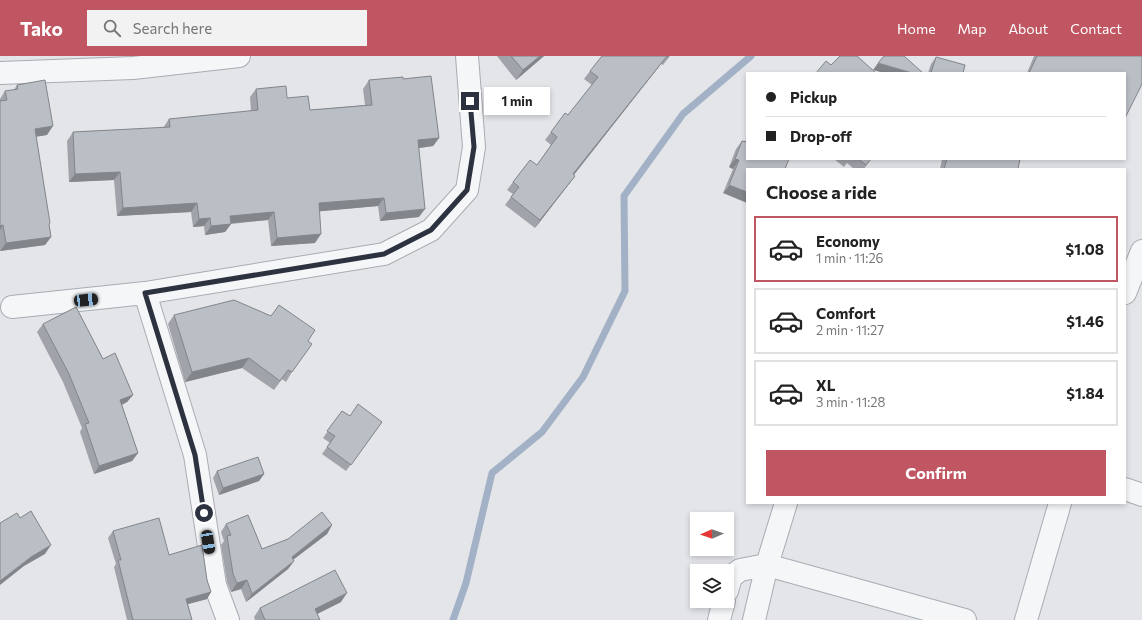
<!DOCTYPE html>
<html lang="en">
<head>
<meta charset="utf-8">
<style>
  body { margin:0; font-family:Commissioner,sans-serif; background:#f2f2f2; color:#222; height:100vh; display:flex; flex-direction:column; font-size:15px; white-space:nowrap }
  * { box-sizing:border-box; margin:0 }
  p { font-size:13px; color:#767676 }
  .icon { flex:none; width:22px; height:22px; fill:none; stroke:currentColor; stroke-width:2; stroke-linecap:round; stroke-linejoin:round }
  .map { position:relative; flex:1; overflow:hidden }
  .side { position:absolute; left:746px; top:112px; width:380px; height:336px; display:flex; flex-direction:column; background:#fff; border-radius:0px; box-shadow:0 2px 6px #0003 }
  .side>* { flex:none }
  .banner { position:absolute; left:746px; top:16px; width:380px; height:88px; border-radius:0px; box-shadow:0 2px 6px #0003; display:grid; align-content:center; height:88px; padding:0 20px; background:#fff }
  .needle { width:26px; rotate:268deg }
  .fabs { position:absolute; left:690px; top:456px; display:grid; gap:8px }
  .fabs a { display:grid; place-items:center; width:44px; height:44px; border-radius:0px; background:#fff; box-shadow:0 2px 6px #0003; font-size:20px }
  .end { position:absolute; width:18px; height:18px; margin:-9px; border:5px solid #2c323f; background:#fff; box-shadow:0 0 0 2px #fff }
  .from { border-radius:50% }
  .bubble { position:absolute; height:28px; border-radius:0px; background:#fff; box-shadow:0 2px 6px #0003; font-size:13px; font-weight:700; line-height:28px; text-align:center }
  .car { position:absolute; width:12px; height:24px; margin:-12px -6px; border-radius:5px; box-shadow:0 0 3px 1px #0007; background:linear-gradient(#222 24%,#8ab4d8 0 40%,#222 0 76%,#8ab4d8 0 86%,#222 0) }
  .banner b { display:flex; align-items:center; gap:14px; height:38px; font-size:15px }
  .banner b+b { border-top:1px solid #e0e0e0 }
  .banner i { width:10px; height:10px; background:#222 }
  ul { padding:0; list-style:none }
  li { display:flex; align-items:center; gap:12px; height:66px; margin:0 8px 6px; padding:0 12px; border:2px solid #e0e0e0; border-radius:0px }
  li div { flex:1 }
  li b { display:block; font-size:15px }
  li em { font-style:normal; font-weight:700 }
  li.active { border-color:#c05661 }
  li>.icon { width:36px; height:36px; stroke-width:1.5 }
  h2 { padding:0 20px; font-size:18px; line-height:48px }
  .button { display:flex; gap:8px; margin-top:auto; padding:8px 20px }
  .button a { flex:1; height:46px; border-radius:0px; background:#c05661; color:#fff; font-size:16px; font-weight:700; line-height:46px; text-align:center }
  header { display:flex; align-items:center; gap:24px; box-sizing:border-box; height:56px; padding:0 20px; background:#c05661; color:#fff }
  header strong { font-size:19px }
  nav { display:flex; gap:22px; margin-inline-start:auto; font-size:14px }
  .search { width:280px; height:36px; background:#f2f2f2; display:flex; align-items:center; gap:10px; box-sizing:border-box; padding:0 14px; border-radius:0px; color:#767676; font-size:15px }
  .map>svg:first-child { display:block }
</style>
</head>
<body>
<header>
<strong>Tako</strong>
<div class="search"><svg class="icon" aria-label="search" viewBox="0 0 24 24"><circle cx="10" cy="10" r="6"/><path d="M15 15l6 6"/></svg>Search here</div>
<nav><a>Home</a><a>Map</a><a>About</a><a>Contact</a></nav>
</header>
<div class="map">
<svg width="1142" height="564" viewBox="0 0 1142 564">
  <rect width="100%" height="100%" fill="#e3e5e9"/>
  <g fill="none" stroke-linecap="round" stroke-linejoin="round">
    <!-- stream -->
    <path stroke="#a2b1c5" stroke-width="7" d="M453,564l13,-37 26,-110 50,-41 41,-55 42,-86 -1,-95 59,-82 68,-58"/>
    <!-- street casing -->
    <g stroke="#a8acb3" stroke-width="24">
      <path id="street" d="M0,17l133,-5 106,-12
        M145,237l50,162 20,130 13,35
        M1125,237l17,-42
        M12,251l133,-14 239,-39 47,-24 36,-40 7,-43 -7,-91
        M1125,433l17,6
        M727,535l4,-14 9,-7 27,-5 198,55
        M719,564l5,-19
        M754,564l13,-55 19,-62
        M1026,564l34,-117"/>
    </g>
    <!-- street -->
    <use href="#street" stroke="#f5f6f8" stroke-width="22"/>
  </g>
  <!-- wall -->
  <path fill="#a0a3a9" d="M497,0h47l-28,24z
    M670,0l-7,9 -2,-1 -87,111 1,1 -6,8 -34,44 -30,-23 8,-11 -6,-4 6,-8 24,-17 14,-20 -6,-5 6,-8 17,-17 24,-30 -8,-6 6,-8z
    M1034,0h108l-17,17h-98z
    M936,1l27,16h-35l3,-9z
    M403,23l36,59 -6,8 -14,2v69l-39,4 -2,-15 -59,5 -4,32 -44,3 -3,-26 -37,4 -6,8 -20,3 -1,-9 -11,1 -2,-15 -74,4 -3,-36 -45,2 -2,-41 6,-9 90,-4 6,-9 82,-8 -1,-14 6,-8 31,9 23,12 55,-5 -2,-16 6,-9z
    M17,29l30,50 -11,1 15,101 -6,8 -45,6v-152l5,-8 9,-1z
    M747,82v21l-24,34 10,-24 -4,-2 7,-18 6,-8 3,1z
    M834,103h37l-7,10h-10l-7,-6 -3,4z
    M942,103h78l-2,10h-78z
    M174,259l134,26 -16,31 -6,10 -4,-3 -8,11 -32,-22 -57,14 -17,-58z
    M43,268l60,35 30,36 -6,7 -5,3 16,48 -6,8 -38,13 -14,-42 2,-4 -19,-46 -26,-50z
    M342,355l8,5 32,6 -36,49 -24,-17 8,-11 -7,-5z
    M217,415l47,3 -5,7 -40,14 -6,-17z
    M226,468l36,25 70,-24 -5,9 -34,26 1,1 -6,8 -42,33 -5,-13 -10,3 -4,-10 -6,-37 3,-4 -3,-9z
    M113,475l56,24 38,25 4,12 -4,7 -19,5 4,16h-65l-13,-53 2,-3 -8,-26z
    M341,546l-24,12 3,6h-65l-1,-3 6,-9z"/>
  <!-- shaded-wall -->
  <path fill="#82858a" d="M540,0h4l-28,24 7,-10z
    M667,0l-6,8 -93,118 5,-8z
    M878,7l34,10h-28l-11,-3z
    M53,70l-6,9 -18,3 6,-9z
    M439,82l-6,8 -21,3 6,-9z
    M735,103l4,1 -6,9 -4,-2z
    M120,116l-6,8 -45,2 6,-8z
    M575,120l-6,8 -34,44 5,-8z
    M729,129l18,7v11l-24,-10z
    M384,142l-6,8 -65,6 6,-9z
    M197,147l-6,9 -74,4 6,-8z
    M425,153l-6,8 -39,4 6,-8z
    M274,156l-6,8 -44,4 6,-8z
    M210,162l-6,8 -11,1 6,-8z
    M231,168l-6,8 -20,3 6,-9z
    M3,169l-3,5v-4z
    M321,178l-6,9 -44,3 6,-8z
    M51,181l-6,8 -45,6 6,-8z
    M249,302l-7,10 -57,14 7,-10z
    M133,339l-6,7 -12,6 5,-8z
    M138,397l-6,8 -38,13 5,-8z
    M264,418l-5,7 -40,14 4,-7z
    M332,469l-5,9 -41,31 6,-8z
    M51,489l-6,9 -21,12 -24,19v-4l31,-24z
    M294,505l-6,8 -42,33 6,-8z
    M247,524l-6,9 -10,3 6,-9z
    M211,536l-4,7 -26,7 5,-7z
    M347,537l-6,9 -32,16 6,-9z"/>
  <!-- building -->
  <path fill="#babec5" stroke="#82858a" d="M511,0h29l-17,14z
    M602,0h67l-1,1 -1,-1 -94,118 2,2 -35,44 -29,-23 8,-10 -6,-5 17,-22 7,5 20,-28 -6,-5 14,-19 3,2 30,-38 -8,-6z
    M840,0h17l19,17h-60l10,-12 5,4z
    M884,0h20l19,17h-11l-34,-10z
    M1037,0h105v28l-17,34v-45h-96z
    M936,1l29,8 -2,8h-32z
    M431,20l8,62 -21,2 7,69 -39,4 -2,-15 -65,5 2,31 -44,4 -3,-26 -44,4 1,8 -20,2 -1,-8 -11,1 -2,-16 -74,5 -3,-36 -45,2 -2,-42 97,-5 -1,-8 89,-9 -2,-21 30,-3 1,12 21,-2 2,14 62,-5 -3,-25 34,-3v2z
    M45,24l8,46 -18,3 15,94 -1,1 2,13 -45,6 -3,-18 -3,1v-125l7,-1 -2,-9 13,-2 -1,-4z
    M742,85l5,1v17h42l-4,10h-38v23l-18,-7 10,-25 -4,-1z
    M858,103h13l-5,6z
    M947,103h73l-2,10h-74z
    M234,244l37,16 8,-11 36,25 -7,11 4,3 -20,28 -4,-2 -8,11 -31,-23 -57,14 -18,-57z
    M76,251l27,52 12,-6 18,42 -13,5 18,53 -39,13 -14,-42 4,-1 -20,-49 -26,-50z
    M358,348l24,18 -31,43 -24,-18 8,-11 -8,-5 15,-20 8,5z
    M258,401l6,17 -41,14 -6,-17z
    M31,455l20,34 -20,12 -31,24v-58l17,-10 3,5z
    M322,456l10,13 -40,32 2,4 -42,33 -5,-14 -10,3 -4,-9 -6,-38 4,-1 -5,-11 22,-9 14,34 26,-10z
    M159,462l10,37 33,-10 5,35 4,12 -25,7 6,21h-59l-15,-60h3l-8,-29z
    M335,514l12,23 -32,16 5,11h-55l-5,-12z"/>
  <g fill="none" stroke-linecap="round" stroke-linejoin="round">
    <!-- route -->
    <path stroke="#2c323f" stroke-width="5" d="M204,457l-9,-58 -50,-162 239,-39 47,-24 36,-40 7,-43 -4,-46"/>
  </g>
</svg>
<div class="fabs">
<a><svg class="needle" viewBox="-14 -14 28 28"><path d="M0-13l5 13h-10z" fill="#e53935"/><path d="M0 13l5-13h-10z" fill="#767676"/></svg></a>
<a><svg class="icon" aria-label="layers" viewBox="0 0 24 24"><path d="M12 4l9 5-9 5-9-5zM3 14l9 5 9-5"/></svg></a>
</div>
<i class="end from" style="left:204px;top:457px"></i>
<i class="end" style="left:470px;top:45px"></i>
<div class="bubble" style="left:484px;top:31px;width:66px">1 min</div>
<i class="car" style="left:86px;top:244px;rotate:84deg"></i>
<i class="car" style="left:208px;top:486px;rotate:171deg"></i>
<div class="banner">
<b><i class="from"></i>Pickup</b>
<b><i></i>Drop-off</b>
</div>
<section class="side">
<h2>Choose a ride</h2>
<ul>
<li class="active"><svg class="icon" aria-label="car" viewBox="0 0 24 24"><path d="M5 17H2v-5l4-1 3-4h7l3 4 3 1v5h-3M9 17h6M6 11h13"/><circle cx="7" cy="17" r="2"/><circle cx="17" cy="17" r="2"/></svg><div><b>Economy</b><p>1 min · 11:26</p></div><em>$1.08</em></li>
<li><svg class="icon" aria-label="car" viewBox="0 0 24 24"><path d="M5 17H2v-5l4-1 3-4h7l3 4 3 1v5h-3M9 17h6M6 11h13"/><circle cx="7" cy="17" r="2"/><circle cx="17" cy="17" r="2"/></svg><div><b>Comfort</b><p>2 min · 11:27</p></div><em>$1.46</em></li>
<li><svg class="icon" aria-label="car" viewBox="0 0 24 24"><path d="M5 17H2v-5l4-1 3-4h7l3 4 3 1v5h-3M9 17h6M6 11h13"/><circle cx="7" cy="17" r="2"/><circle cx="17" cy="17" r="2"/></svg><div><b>XL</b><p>3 min · 11:28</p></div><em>$1.84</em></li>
</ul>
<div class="button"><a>Confirm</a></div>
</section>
</div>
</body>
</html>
